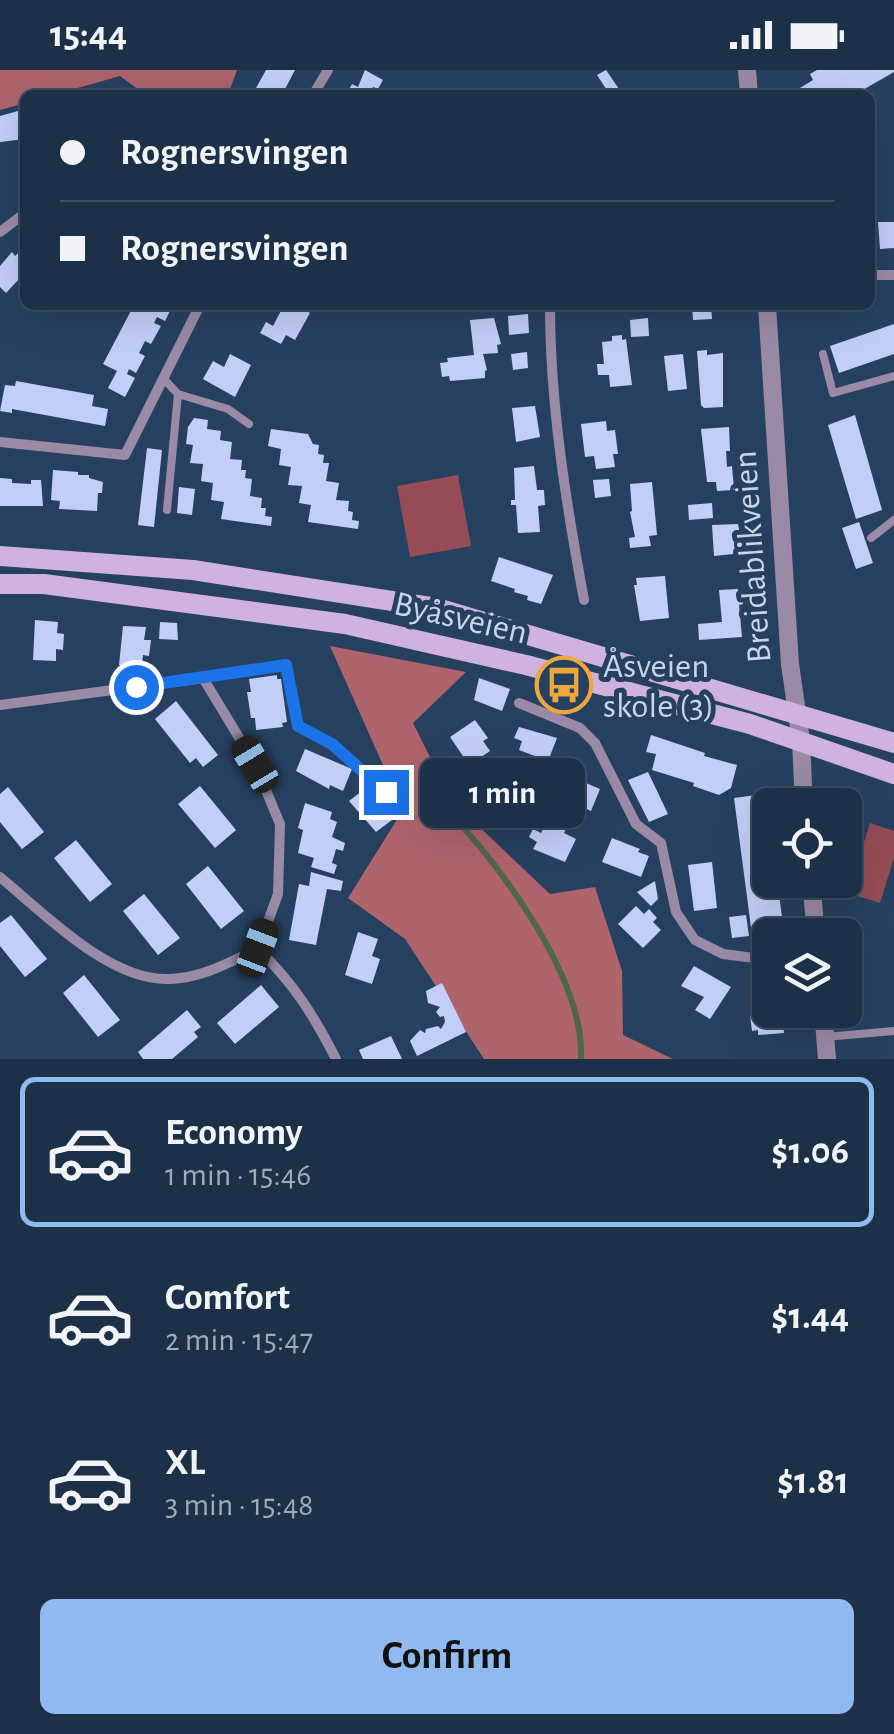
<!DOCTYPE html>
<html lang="en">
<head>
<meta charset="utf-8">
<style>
  body { margin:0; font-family:"Alegreya Sans",sans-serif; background:#25394f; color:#f1f3f6; height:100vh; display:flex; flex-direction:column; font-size:38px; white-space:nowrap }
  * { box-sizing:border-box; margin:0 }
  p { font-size:32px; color:#a0a9b4 }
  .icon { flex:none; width:55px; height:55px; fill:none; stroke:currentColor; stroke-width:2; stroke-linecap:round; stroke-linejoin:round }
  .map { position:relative; height:989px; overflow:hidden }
  .drawer { display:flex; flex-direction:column; background:#1c3148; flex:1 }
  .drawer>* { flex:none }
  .guide { position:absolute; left:20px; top:20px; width:855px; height:220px; border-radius:15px; box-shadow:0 10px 40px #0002,0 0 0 2px #3a4c60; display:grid; align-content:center; height:220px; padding:0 40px; background:#1c3148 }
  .tools { position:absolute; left:752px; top:718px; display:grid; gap:20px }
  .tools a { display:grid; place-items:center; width:110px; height:110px; border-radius:15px; background:#1c3148; box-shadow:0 10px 40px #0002,0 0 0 2px #3a4c60; font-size:50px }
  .end { position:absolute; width:45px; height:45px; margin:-22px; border:12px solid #1a73e8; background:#fff; box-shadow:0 0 0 5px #fff }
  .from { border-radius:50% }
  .bubble { position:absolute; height:70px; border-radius:15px; background:#1c3148; box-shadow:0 10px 40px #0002,0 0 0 2px #3a4c60; font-size:32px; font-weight:700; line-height:70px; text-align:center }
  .car { position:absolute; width:30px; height:60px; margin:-30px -15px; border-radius:12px; box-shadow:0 0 8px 2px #0007; background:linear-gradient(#222 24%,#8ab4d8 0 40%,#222 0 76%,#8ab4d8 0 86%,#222 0) }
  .guide b { display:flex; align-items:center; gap:35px; height:95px; font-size:38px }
  .guide b+b { border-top:2px solid #3a4c60 }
  .guide i { width:25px; height:25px; background:#f1f3f6 }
  ul { padding:18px 0 0; list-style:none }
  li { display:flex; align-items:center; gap:30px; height:150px; margin:0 20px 15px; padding:0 20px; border:5px solid transparent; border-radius:15px }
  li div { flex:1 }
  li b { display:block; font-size:38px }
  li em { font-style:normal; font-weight:700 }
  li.active { border-color:#90b9f0 }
  li>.icon { width:90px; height:90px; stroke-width:1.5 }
  .action { display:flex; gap:20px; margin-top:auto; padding:20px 40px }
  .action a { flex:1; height:115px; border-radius:15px; background:#90b9f0; color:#111; font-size:40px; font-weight:700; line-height:115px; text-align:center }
  .status { display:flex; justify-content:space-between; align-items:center; height:70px; padding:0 50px; background:#1c3148; direction:ltr }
  .status svg { height:28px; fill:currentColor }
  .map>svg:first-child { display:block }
</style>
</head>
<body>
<div class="status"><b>15:44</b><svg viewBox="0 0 49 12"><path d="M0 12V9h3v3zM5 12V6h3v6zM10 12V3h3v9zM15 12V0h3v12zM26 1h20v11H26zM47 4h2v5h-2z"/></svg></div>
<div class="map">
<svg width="894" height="989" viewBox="0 0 894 989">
  <rect width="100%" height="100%" fill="#264160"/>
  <!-- green -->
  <path fill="#954c55" d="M458,405l13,71 -61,11 -13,-71z
    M870,753l24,8v27l-14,45 -32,-10z"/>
  <!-- forest -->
  <path fill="#af636b" d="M0,0h237l-9,25h-82l-26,-19 -67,19h-28v8l-25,7z
    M330,576l136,26 -53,51 39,78 98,93 45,-7 27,84 1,64 50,24h-189l-79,-120 -57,-41 55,-88z"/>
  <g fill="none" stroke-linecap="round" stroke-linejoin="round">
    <!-- stream -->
    <path stroke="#50664a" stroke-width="6" d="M447,740c54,56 138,169 134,249"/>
  </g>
  <!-- building -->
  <path fill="#c3cef7" d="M266,0h29l-11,21 -5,-2 -3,6 -20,-7z
    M365,0l18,10 -5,9 -5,-2 -4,8h-23l6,-11 6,3z
    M606,0l13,19 -9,6 -13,-20z
    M817,0h77v2l-40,23h-56l-3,-4 18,-11 -3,-6z
    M25,39v30l-25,3v-26z
    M878,152h16v26l-14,1z
    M25,177v32l-5,-1 -14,15 -6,-6v-21l12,-14 3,4z
    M134,235l13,7 3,-7h23l-8,16 -8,-4 -3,6 7,3 -10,18 -6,-3 -6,12 6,3 -9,17 -7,-4 -2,5 8,4 -10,19 -17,-9 9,-17 -14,-7z
    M284,235h19l-1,3 8,5 -15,27 -9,-5 -5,9 -21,-11 6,-11 7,4z
    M692,235h19l1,14 -19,1z
    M528,244l1,19 -20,2 -1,-19z
    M494,248l7,26 -4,1 1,8 -15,1 4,16 -2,1v7l-35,3 -1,-5 -7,1 -2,-14 8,-1 -1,-4 27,-3 -4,-35z
    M648,248l1,18 -18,1 -1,-17z
    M894,254v30l-55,19 -9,-27z
    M622,265v5l4,-1 6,46 -22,2 -1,-12h-11l-1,-11h7l-2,-22 10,-1v-5z
    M707,280v5l16,-2v54l-19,1 -3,-3 -4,-54z
    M527,282l1,16 -15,2 -2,-16z
    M230,284l21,11 -16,32 -32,-18 10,-18 11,6z
    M683,284l4,35 -19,2 -4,-35z
    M16,311l78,14 -2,11 16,3 -3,17 -93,-17v4l-12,-2 5,-26 10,1z
    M535,336l5,31 -24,5 -4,-34z
    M855,345l27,95 -26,9 -28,-94z
    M194,348l14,2 -1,9 14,2 -1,9 12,2 -2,17 12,1 -1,10h5l-1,8 7,1 -2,17 12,2 -1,10h5l-1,8 7,1 -1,9 -50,-7 3,-17 -13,-2 2,-17 -12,-2 2,-17 -13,-1 3,-18 -7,-1 2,-17z
    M606,351l1,10 8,-1 3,24h-5l2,13 -19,2 -2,-13 -9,1 -4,-33z
    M729,357l1,24h-4l1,16 5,-1 2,24 -17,1 -1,-9h-9l-6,-53z
    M271,359l37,5 5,10 6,1 -1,9 6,1 -1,8h6l-3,18 13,2 -3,17 13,1 -1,10 5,1 -1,8 7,1 -1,8 -50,-7 3,-17 -12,-2 3,-17 -14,-1 3,-18 -12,-2 2,-16 -13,-3z
    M147,378l15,2 -8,77 -16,-2z
    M534,396l3,24h7l1,15 -7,1 2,26 -22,1 -2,-28h-5v-5h4l-1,-32z
    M53,400l25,2v3h11v3l14,4 -1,11h-4l-1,18 -38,-2 1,-8 -9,-1z
    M0,408l12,1v4l19,1v-4h10l2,26h-43z
    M609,409l2,17 -16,2 -2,-18z
    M652,412l5,53 -8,1 2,10 -21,2 -1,-10 6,-1 -5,-25 2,-1 -2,-27z
    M179,417l16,2 -3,26 -15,-2z
    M712,433l1,15 -24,2 -1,-15z
    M859,452l14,41 -17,6 -14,-41z
    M738,454l5,29 -29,3 -2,-31z
    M499,487l54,18 -12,29 -14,-4 1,-4 -14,-4 1,-3 -24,-8z
    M665,506l4,42 -29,3 -6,-36h3l-1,-7z
    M738,519l1,10h4v5l-4,1 3,32 -43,3 -1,-16 24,-2 -3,-32z
    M35,550l23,2 -1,11 7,1 -1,16 -7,-1v12l-23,-1z
    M160,552l17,1 1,17 -19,-1z
    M123,556l23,1 -2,13h7l-2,16 -6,-1 -1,12 -23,-2z
    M277,605v4h4l6,43 -5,1 1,4 -27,3 -1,-12h-4l-4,-26h4l-2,-13z
    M479,608l31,11 -8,22 -28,-11z
    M176,631l42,54 -15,12 -7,-9 -6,5 -35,-44z
    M475,650l13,18 -5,3 7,10 -21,14 -19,-28z
    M519,657l38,11 -9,23 -29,-11 3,-9 -8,-3z
    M651,665l54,18 -1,3 33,9 -6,23 -12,7 -26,-9 1,-3 -42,-13 4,-16 -10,-2z
    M305,679l47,20 -9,22 -13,-6 -1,4 -33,-18z
    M648,702l20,42 -19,8 -21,-42z
    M493,707l34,10 -10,28 -10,-4 -2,2 -22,-12z
    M572,707l28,12 -9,22 -28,-13z
    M371,714l25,33 -20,15 -27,-31z
    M200,716l36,44 -21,18 -37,-44z
    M8,717l36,45 -22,17 -22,-27v-28z
    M772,723l-2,87h7l7,51 -32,4 -18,-137z
    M305,733l27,9 -2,7 7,3 -5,15 13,6 -2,8 -7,-2 -4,14 5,2 -3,9 -23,-7 3,-9 -16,-5 5,-23 -5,-2z
    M550,738l22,9 -8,16 12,6 -11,23 -32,-13 4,-7 -8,-5 4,-8 8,4 5,-9 4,3 3,-6 -8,-3z
    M612,768l28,11 -2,3 11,4 -8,21 -39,-15z
    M76,770l36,44 -22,18 -36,-44z
    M712,792l5,46 -23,3 -6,-46z
    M208,796l36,45 -23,18 -35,-45z
    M311,802l32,9 -2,10 -14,-2 -11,56 -27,-5 10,-56 10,2z
    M655,811l3,18 -7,7 -14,-14z
    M144,824l36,44 -22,17 -35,-44z
    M636,836l8,8 5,-5 8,9 -4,4 8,8 -18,18 -25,-24z
    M11,845l36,44 -22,18 -25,-31v-23z
    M746,845l3,21 -17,2 -3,-21z
    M358,862l20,7 -6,17 8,3 -8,25 -27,-9z
    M694,896l37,21 -21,32 -15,-9 9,-13 -23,-11z
    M84,905l36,45 -22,17 -35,-44z
    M770,912v28h12l2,23 -26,2v-5l-6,1 -2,-16 6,-1v-20l11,-1 -1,-10z
    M442,913l24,49 -49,24 -7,-15 10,-11 5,3 1,-4 12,-3 3,3 4,-7 -1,-6 -4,1 -4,-5 4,-5 -12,-4 -2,-12z
    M261,915l18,22 -44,37 -18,-21z
    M187,940l14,17 -7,5 4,5 -26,22h-29l-5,-7z
    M391,966l11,23h-39l-4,-9z"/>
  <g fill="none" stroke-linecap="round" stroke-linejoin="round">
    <!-- service -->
    <path stroke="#9b8aa5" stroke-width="8" d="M823,284l10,39 61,-17
      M163,308l15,16 -11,116
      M178,324l50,15 21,15
      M871,468l23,-18
      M203,608l84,-13 11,61 33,17 55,49
      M825,967l69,-6"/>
    <!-- minor -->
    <path stroke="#9b8aa5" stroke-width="10" d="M313,25l15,-25
      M0,162l25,-19
      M870,205h24
      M550,235c0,99 16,198 34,295
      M0,372l125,13 75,-150
      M519,633l61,25 15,15 41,81 25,19 15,69 19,28 28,14 47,6
      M0,635l203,-27 52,86 25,60 -2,70 -20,55c-28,13 -56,29 -88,30 -60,3 -126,-66 -170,-102
      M258,879c36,35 55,65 78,110"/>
    <!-- tertiary -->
    <path stroke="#9b8aa5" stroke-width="18" d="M747,0l2,25
      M767,235l23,359 11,77 3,64
      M811,810l5,55
      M823,940l4,49"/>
    <!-- secondary -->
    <path stroke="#cfb3de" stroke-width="20" d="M0,486l193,14 244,38 457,135
      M0,514h44l301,40 181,41 224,59 144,50"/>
  </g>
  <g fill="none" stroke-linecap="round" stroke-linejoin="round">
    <!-- route -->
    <path stroke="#1a73e8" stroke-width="12" d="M136,617l150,-22 12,61 34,18 54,48"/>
  </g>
  <!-- icons -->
  <defs>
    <g id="bus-ring" transform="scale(2.875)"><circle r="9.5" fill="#264160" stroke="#eea73c" stroke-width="1.5"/><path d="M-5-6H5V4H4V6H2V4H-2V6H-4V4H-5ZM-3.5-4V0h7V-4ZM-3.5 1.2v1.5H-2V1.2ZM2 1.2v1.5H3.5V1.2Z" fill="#eea73c"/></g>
  </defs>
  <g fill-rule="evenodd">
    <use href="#bus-ring" x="564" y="615"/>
  </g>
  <g text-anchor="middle" stroke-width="10" stroke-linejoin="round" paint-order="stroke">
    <!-- street labels -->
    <g font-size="35" fill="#c7d6e9" stroke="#264160">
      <text transform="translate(751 487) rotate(-94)" y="12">Breidablikveien</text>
      <text transform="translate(461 547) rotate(13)" y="12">Byåsveien</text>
    </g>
    <!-- poi labels -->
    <g font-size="35" fill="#c7d6e9" stroke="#264160" text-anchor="start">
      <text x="603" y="607">Åsveien<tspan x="603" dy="40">skole (3)</tspan></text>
    </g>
  </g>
</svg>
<div class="tools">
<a><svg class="icon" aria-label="locate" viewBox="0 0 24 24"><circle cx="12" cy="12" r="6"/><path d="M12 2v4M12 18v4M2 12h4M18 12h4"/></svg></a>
<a><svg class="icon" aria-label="layers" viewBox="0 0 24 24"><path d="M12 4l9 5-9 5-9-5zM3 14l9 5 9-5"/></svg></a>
</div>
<i class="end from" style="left:136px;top:617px"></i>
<i class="end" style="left:386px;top:722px"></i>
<div class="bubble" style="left:420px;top:688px;width:165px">1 min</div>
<i class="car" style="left:255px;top:694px;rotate:329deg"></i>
<i class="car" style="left:258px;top:878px;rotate:21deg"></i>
<div class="guide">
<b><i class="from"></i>Rognersvingen</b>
<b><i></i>Rognersvingen</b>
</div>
</div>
<section class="drawer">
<ul>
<li class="active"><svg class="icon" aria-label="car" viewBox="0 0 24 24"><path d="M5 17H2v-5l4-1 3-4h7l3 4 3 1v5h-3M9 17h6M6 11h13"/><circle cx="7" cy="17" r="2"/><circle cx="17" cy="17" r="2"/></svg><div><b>Economy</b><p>1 min · 15:46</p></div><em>$1.06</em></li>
<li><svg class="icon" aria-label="car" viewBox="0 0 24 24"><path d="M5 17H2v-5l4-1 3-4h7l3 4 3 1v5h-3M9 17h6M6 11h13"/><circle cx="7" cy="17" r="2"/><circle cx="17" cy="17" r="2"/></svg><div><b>Comfort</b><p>2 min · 15:47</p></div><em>$1.44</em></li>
<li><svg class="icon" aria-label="car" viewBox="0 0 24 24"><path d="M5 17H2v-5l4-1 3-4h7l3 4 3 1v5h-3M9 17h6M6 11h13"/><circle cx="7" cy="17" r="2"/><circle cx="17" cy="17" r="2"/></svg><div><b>XL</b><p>3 min · 15:48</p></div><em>$1.81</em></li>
</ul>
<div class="action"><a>Confirm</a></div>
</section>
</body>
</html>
